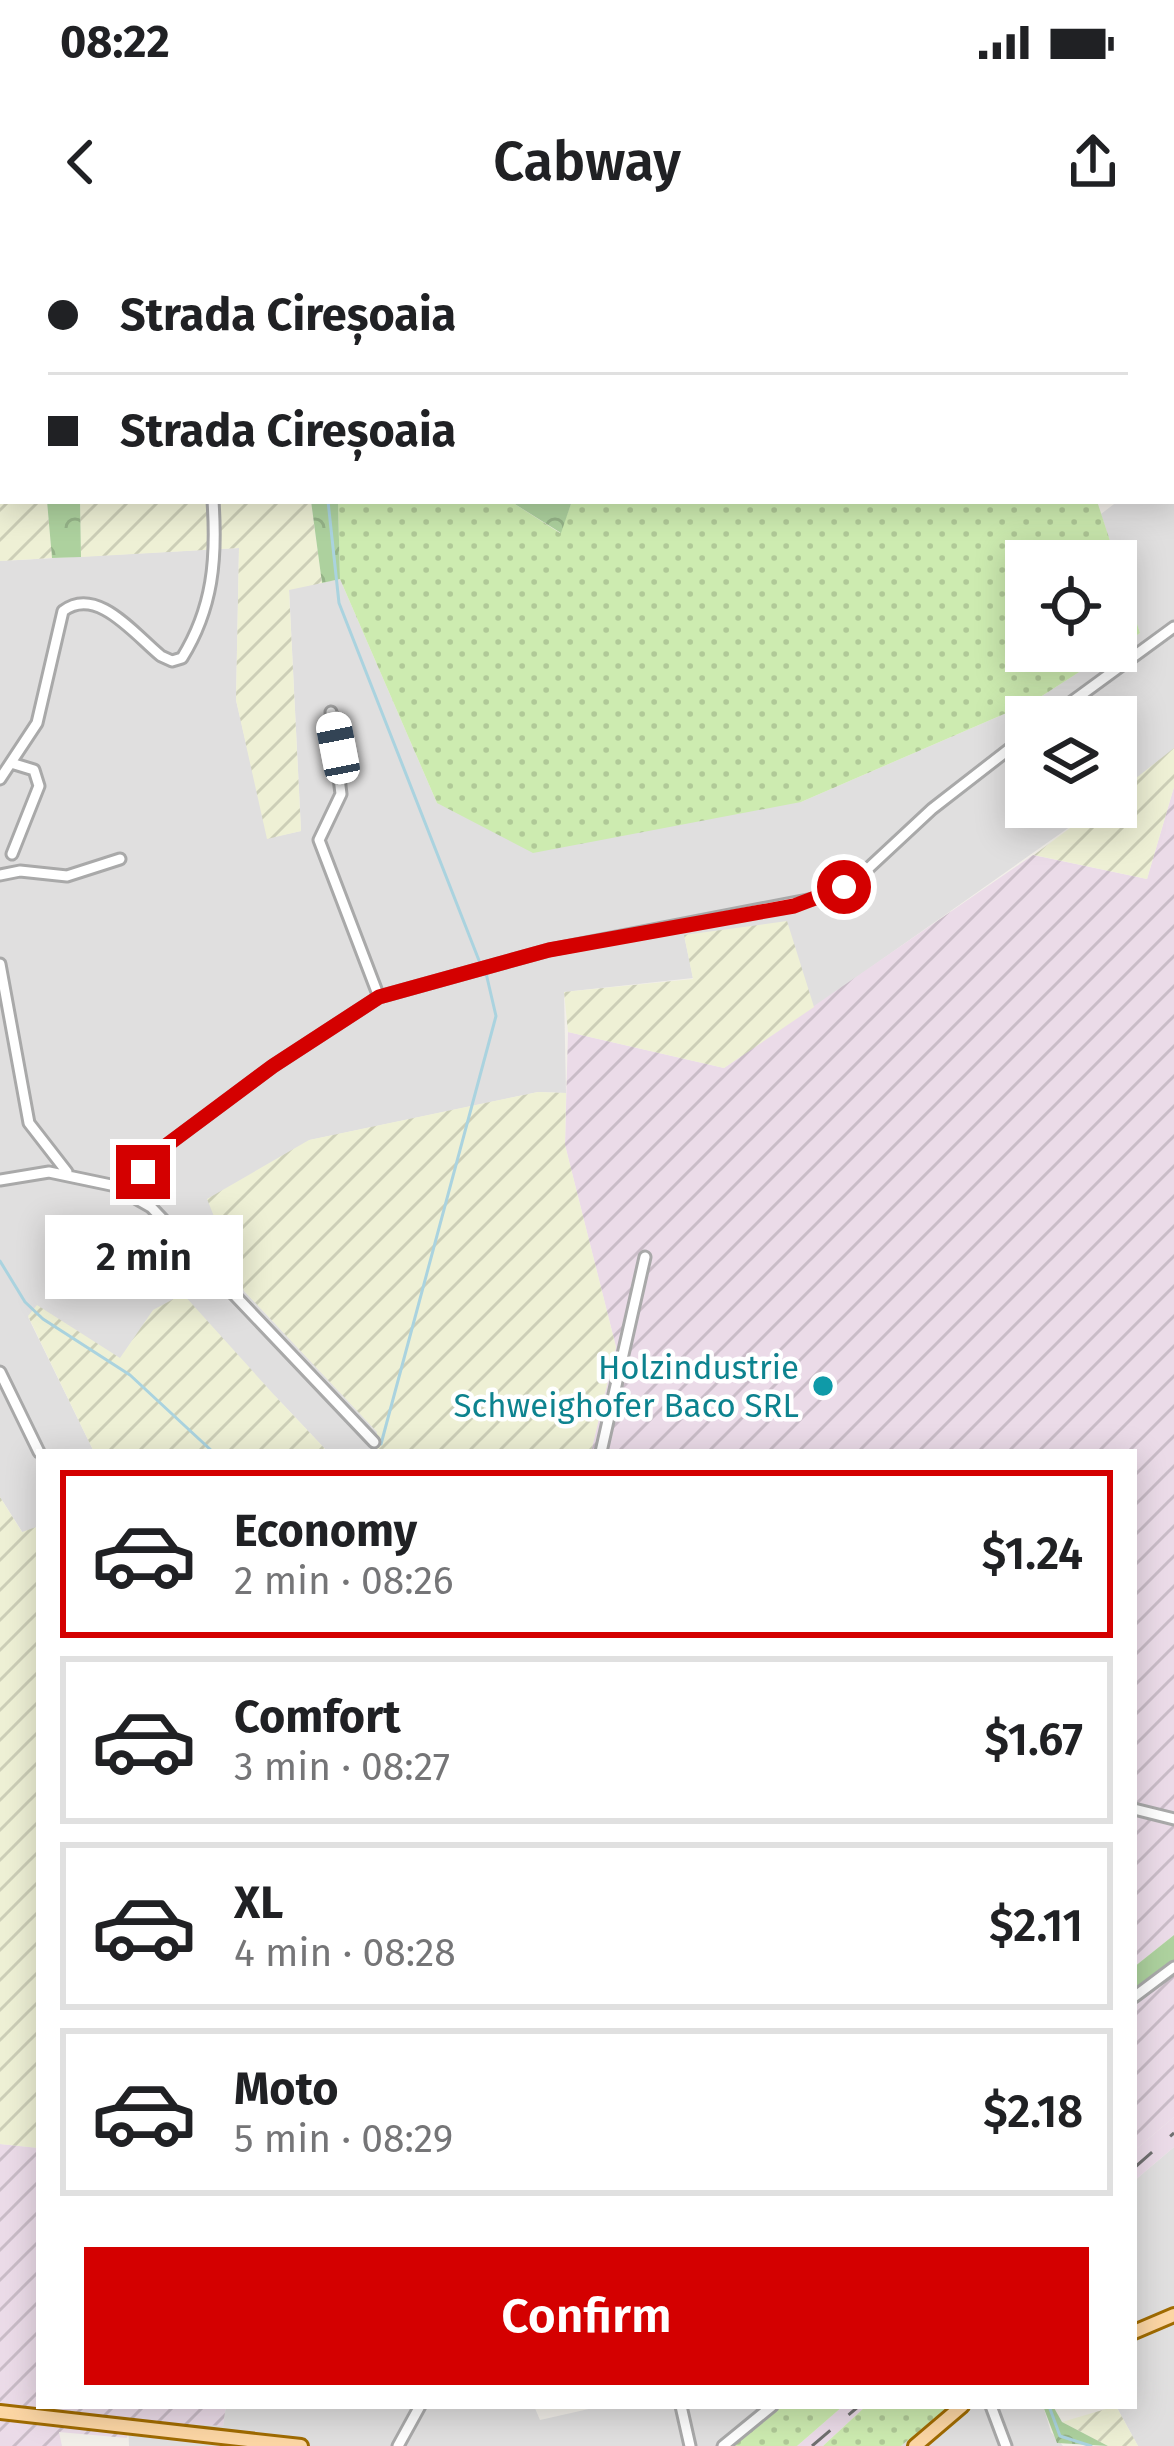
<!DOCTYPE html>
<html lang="en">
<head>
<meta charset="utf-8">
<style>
  body { margin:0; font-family:"Fira Sans",sans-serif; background:#f6f6f6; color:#202124; height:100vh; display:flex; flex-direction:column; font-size:45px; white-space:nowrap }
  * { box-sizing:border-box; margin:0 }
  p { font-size:39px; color:#757577 }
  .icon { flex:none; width:66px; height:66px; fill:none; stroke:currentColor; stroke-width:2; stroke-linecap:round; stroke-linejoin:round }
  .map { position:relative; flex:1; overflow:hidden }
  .drawer { position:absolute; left:36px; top:1209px; width:1101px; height:960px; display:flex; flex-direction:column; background:#fff; border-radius:0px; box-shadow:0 6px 30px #0003 }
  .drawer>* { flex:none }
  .hud { position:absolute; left:0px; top:0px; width:1176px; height:264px; box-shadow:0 6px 30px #0003; display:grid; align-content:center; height:264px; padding:0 48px; background:#fff }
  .controls { position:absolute; left:1005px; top:300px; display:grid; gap:24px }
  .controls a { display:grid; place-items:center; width:132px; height:132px; border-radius:0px; background:#fff; box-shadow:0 6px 30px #0003; font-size:60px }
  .end { position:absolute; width:54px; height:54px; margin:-27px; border:15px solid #d40000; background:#fff; box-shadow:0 0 0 6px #fff }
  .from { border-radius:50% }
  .bubble { position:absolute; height:84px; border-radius:0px; background:#fff; box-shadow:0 6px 30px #0003; font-size:39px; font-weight:600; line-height:84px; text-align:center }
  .car { position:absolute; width:36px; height:72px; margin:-36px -18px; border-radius:15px; box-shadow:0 0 9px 3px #0007; background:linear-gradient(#fff 24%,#345 0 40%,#fff 0 76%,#345 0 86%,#fff 0) }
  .hud b { display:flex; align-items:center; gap:42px; height:114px; font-size:45px }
  .hud b+b { border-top:3px solid #e0e0e0 }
  .hud i { width:30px; height:30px; background:#202124 }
  ul { padding:21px 0 0; list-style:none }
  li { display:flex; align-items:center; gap:36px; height:168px; margin:0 24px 18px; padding:0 24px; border:6px solid #e0e0e0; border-radius:0px }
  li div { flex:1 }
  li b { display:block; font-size:45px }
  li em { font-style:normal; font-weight:600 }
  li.selected { border-color:#d40000 }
  li>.icon { width:108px; height:108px; stroke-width:1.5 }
  .action { display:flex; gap:24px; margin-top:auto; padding:24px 48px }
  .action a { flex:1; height:138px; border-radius:0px; background:#d40000; color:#fff; font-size:48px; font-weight:600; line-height:138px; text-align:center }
  .status { display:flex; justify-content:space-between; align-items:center; height:84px; padding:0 60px; background:#fff; direction:ltr }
  .status svg { height:33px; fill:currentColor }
  header { display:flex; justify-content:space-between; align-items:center; height:156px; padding:0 48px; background:#fff; font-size:54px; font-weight:600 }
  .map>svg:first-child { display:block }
</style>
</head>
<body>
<div class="status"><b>08:22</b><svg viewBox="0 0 49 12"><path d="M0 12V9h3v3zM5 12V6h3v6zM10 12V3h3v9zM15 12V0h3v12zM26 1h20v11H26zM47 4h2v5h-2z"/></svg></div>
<header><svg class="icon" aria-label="back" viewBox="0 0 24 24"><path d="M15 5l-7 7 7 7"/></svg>Cabway<svg class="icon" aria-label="share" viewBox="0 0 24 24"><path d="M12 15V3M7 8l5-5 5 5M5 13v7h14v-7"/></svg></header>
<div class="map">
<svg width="1174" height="2206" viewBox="0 0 1174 2206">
  <defs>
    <pattern id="industrial-furrows" width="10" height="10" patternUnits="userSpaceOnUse" patternTransform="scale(3)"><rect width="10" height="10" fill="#ebdbe8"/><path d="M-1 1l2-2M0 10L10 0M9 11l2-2" fill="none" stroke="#c9bcc7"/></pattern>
    <pattern id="farmland-furrows" width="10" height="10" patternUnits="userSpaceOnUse" patternTransform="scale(3)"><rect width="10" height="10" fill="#eef0d5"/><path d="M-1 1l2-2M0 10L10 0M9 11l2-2" fill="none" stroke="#ccceb7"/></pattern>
    <pattern id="grass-dots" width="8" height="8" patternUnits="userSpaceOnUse" patternTransform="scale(3)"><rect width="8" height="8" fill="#cdebb0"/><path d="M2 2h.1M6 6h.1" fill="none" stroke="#b0c997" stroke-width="1.8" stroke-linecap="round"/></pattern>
    <pattern id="forest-crowns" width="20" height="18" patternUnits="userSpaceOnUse" patternTransform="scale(3)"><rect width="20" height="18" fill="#add19e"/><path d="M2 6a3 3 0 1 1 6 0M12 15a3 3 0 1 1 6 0" fill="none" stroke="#95b388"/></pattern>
  </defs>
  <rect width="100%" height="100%" fill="#f2efe9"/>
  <!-- residential -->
  <path fill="#e0dfdf" d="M1174,219v289l-11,11 -47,35v-77h-90v90h72l-285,201 -129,-73 9,43 -129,14 2,101 -28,-1 -228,48 -66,151 134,141 -7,20h-43l-52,-55 -123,-86 -33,48 -92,-42 66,135h-55v74l-16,7 -23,-36v-936l239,-13 -3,152 32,138 33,-7 -12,-242 51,-10 97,224 364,-1 233,-101 106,-68 -39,-119 17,-13h55z
    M1174,1907v299h-36l-22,-40h18v-225z
    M226,2166h308l6,14 62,-14h179l-49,40h-603l-1,-25 95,5z
    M949,2166h94l8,26 12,14h-162z"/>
  <!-- industrial -->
  <path fill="url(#industrial-furrows)" d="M1174,547v1148l-40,32v-515h-543l25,-105 -51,-202 3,-113 156,36 309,-213 114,24z
    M1174,1734v143l-40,34v-146z
    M0,1904l39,4v258h187l-3,20 -94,-5 -2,17 -68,-6 3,14h-62z"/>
  <!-- railway -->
  <path fill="#ebdbe8" d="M1174,1877v30l-40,34v-30z
    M843,2166h23l-43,40h-26z"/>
  <!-- farmland -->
  <path fill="url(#farmland-furrows)" d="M0,141l3,120h44l5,57 -52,3z
    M80,261h231l11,82 -33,7 12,241 -34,8 -31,-139 3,-152 -158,9z
    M1174,508v39l-27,92 -113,-24 64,-48h18v-13z
    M787,681l27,86 -90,61 -156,-36 -4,-40 129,-13 -9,-44z
    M538,852l28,1 -1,52 51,202 -25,105h-220l6,-20 -133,-141 -37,-92 102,-59z
    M183,1054l93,103 52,55h-234l-66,-136 9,-11 83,53 33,-48z
    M0,1257l22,35 17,-6v622l-39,-4z
    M1116,2166l22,40h-30l-46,-24z"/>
  <!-- grass -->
  <path fill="url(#grass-dots)" d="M338,261h172l50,32 12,-32h525l43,132 -24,16v-88h-90v90h86l-78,50 -233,101 -268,51 -96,-50 -97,-224z
    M781,2166h62l-46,40h-65z
    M866,2166h83l-48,40h-78z"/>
  <!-- forest -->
  <path fill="url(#forest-crowns)" d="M257,0h610l-606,3z
    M47,261h33l1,56 -29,1z
    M311,261h27l2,78 -18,4z
    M510,261h62l-11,32z
    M1174,1695v39l-40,31v-38z
    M1043,2166h10l9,16 46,24 -51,-3z"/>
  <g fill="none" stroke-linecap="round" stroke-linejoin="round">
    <!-- stream -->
    <path stroke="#aad3df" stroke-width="3" d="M283,0l1,3
      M328,261l11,102 141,360
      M0,1021l25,41 18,17 87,56 83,77
      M381,1204l115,-428 -10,-43
      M1049,2166l11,30 31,10"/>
    <!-- minor casing -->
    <g stroke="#a9a9a9" stroke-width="15">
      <path id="minor" d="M115,0l1,3
        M331,472l10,82 -22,46 60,157
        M1051,477l123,-90
        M11,523l23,7 5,16 -27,68
        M0,539l37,-56 26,-112c34,-26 72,24 98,45l11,5 10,-3c31,-50 35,-99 31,-157
        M0,635l20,-4 47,5 53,-17
        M0,724l29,159 38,49
        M0,940l49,-8 62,13 17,-3 39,-37 106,-79 106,-69 170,-47 274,-53 36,-20 73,-68 94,-73
        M116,947l35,20 223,235
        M0,1132l39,80
        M601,1212l44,-195
        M1134,1569l40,10
        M1134,1757l40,-30
        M681,2166l9,40
        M991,2166l15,40
        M398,2206l22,-40
        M723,2206l49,-40"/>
    </g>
    <!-- major casing -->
    <g stroke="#a06b00" stroke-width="18">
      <path id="major" d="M1134,2092l40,-17
        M0,2172l301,34
        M915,2206l47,-40"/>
    </g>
    <!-- minor -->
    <use href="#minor" stroke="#fff" stroke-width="9"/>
    <!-- major -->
    <use href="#major" stroke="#fcd6a4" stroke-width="12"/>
    <!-- rail -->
    <path stroke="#707070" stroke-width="3" stroke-dasharray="24 24" stroke-linecap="butt" d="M1134,1928l40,-35
      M812,2206l47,-40"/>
  </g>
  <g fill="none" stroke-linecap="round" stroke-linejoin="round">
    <!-- route -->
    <path stroke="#d40000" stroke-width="15" d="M143,932l24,-27 106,-79 106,-69 170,-47 245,-44 50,-19"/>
  </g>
  <!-- markers -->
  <circle fill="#0f9aa8" stroke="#fff" stroke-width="4.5" cx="823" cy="1146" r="12"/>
  <g text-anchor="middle" stroke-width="9" stroke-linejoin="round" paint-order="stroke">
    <!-- culture labels -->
    <g font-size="33" fill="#0d838f" stroke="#fff" text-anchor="end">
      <text x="799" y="1139">Holzindustrie<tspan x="799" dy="38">Schweighofer Baco SRL</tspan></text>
    </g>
  </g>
</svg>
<div class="controls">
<a><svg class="icon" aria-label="locate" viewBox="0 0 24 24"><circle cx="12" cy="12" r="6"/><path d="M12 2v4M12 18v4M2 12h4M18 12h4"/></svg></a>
<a><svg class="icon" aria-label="layers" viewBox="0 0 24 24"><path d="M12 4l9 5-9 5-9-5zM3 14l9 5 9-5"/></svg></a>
</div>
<i class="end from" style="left:844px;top:647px"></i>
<i class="end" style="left:143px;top:932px"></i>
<div class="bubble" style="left:45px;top:975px;width:198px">2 min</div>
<i class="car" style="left:338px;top:508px;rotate:349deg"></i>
<div class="hud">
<b><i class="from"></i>Strada Cireșoaia</b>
<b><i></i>Strada Cireșoaia</b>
</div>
<section class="drawer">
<ul>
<li class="selected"><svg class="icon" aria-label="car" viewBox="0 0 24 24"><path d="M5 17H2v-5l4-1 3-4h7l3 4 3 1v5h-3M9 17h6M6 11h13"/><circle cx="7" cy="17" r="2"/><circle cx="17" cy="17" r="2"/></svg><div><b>Economy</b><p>2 min · 08:26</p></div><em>$1.24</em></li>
<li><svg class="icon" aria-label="car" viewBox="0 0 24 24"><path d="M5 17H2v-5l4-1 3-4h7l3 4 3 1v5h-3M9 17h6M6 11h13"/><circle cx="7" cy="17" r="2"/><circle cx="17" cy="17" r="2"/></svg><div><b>Comfort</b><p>3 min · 08:27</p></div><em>$1.67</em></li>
<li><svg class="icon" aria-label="car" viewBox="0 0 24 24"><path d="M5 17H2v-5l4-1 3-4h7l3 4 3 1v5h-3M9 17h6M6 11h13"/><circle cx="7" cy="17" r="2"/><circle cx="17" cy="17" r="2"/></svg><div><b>XL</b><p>4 min · 08:28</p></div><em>$2.11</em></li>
<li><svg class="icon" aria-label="car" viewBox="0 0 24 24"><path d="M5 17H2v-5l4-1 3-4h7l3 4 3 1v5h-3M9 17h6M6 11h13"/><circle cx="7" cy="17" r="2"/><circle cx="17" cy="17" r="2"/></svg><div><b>Moto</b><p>5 min · 08:29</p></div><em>$2.18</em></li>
</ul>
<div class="action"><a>Confirm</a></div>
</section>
</div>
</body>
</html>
